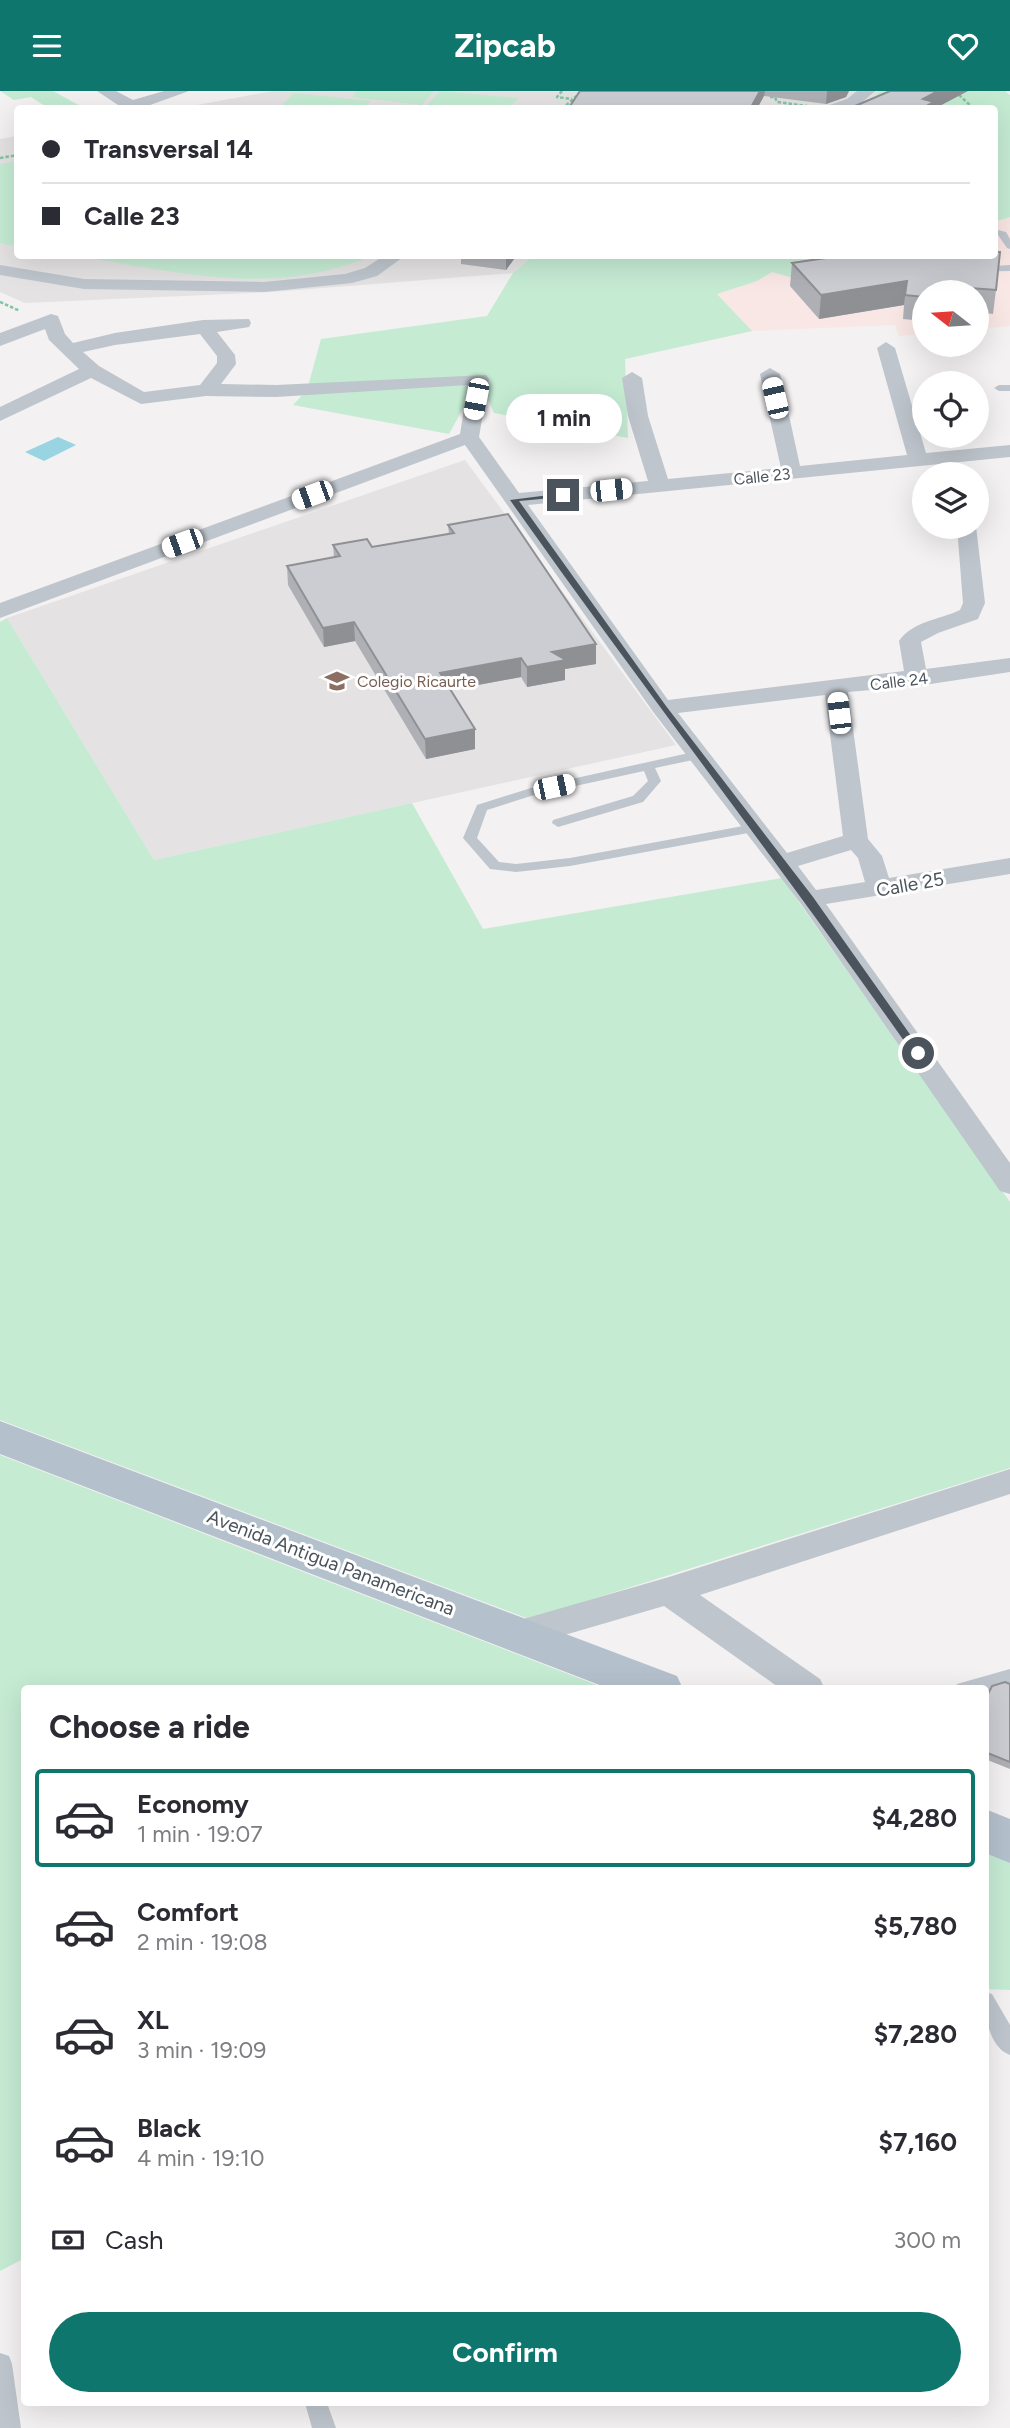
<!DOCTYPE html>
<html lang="en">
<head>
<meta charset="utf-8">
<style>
  body { margin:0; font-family:Figtree,sans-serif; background:#f2f2f3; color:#2b2b33; height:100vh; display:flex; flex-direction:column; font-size:26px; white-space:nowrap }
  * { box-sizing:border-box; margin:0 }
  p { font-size:23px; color:#7c7c81 }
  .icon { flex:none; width:38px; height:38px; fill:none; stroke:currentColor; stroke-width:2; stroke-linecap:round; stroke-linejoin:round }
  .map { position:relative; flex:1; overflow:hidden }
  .panel { position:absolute; left:21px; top:1594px; width:968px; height:721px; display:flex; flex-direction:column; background:#fff; border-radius:7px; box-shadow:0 7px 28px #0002 }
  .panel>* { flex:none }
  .guide { position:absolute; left:14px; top:14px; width:984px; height:154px; border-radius:7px; box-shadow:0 7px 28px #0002; display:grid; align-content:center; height:154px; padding:0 28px; background:#fff }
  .needle { width:46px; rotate:287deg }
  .fabs { position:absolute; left:912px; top:189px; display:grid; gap:14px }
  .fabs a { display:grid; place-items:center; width:77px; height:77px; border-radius:50%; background:#fff; box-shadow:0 7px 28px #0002; font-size:35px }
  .end { position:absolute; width:32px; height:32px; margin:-16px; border:9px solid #4b545c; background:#fff; box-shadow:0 0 0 4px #fff }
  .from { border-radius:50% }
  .bubble { position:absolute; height:49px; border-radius:24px; background:#fff; box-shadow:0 7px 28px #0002; font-size:23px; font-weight:700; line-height:49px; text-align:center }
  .car { position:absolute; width:21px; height:42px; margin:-21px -10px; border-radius:9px; box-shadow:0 0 5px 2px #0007; background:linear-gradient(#fff 24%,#345 0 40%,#fff 0 76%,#345 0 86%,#fff 0) }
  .guide b { display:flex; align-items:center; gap:24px; height:66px; font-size:26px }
  .guide b+b { border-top:2px solid #e1e1e2 }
  .guide i { width:18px; height:18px; background:#2b2b33 }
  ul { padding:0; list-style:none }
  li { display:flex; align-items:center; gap:21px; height:98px; margin:0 14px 10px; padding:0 14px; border:4px solid transparent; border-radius:7px }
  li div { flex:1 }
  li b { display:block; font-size:26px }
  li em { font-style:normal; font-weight:700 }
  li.current { border-color:#0f766e }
  li>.icon { width:63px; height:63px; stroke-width:1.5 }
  h2 { padding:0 28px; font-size:32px; line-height:84px }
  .pay { display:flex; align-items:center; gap:18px; height:77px; padding:0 28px; font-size:26px }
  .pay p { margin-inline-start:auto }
  .primary-button { display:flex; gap:14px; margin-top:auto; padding:14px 28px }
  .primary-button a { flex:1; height:80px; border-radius:42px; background:#0f766e; color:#fff; font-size:28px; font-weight:700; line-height:80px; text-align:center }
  header { display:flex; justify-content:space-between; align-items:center; height:91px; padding:0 28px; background:#0f766e; color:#fff; font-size:32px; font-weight:700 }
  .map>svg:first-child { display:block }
</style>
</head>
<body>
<header><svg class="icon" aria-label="menu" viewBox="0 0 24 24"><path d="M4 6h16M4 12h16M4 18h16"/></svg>Zipcab<svg class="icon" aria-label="heart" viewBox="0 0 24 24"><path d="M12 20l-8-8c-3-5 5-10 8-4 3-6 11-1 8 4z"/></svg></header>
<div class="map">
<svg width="1010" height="2337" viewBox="0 0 1010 2337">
  <rect width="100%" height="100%" fill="#f3f1f1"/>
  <!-- education -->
  <path fill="#e4e2e2" d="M272,0h607l-4,7 -30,11h-669z
    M17,45l1,119 515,1 -20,17 -241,19 -247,11 -25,-11v-153z
    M465,369l211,285 -522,115 -147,-242z"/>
  <!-- medical -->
  <path fill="#f9e7e5" d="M1010,107v128l-33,3 -1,-37h-52v42l-25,2 -4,-11 -143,6 -54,12 -36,-87 332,-1v-54z"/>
  <!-- green -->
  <path fill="#c5ebd3" d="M0,0h53l31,17h-36l-17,-11 -17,3z
    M357,0h77l-12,14 -70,-8z
    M440,0l78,7 -9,10 -82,-3z
    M879,0h126l5,4v122l-16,5v-113h-149l30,-11z
    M294,2l77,8 -6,7h-86z
    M17,70h1l-1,86 -17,-4v-79z
    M74,165h294c-8,6 -19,8 -29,11 -87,27 -178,1 -265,-11z
    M533,165h338l-74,23 -25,-7 -15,9 -40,13 35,37 -127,28 3,79 -134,-25 -12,-28h-6l-27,49 -156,-29 14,-15 14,-51 166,-23 26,-43z
    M7,527l147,242 258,-57 71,126 299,-51 228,324v266l-481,151 -529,-199v-798z
    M0,1364l607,234h-583v566l-3,5 -21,11z
    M985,1760l25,12v127l-25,-1z"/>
  <!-- water -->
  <path fill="#98d4e2" d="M58,346l18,8 -32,16 -19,-9z"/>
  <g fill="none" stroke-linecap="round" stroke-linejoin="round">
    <!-- path -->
    <path stroke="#81c5a3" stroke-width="2.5" stroke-dasharray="3.5 2" stroke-linecap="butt" d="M562,0l-5,6 15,2
      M955,0l19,18
      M770,6h5l2,5 30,4
      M562,18l20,-18
      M0,67l18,-3
      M0,211l20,9"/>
    <!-- lane -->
    <path fill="#bec5cc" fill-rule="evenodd" d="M998,139l8,2 4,7v10l-3,-1 -11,-16z
      M961,164h9l7,12 33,-2v6l-39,1z
      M1010,294v6h-11l-5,-3 5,-3z
      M698,660l6,4 -2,3 -47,10 6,13 -18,21 -85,25 -6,-4 1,-3 80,-24 15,-15 -4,-10 -110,24 -47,15 -10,28 22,24 17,2 54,-6 184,-34 6,4 -1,3 -189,35 -54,6 -26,-3 -27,-31 14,-33 54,-17z
      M1010,1578v16l-25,6v-2h-30l2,-5z
      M985,1901l7,2 18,31v30c-23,-9 -25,-42 -25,-63z
      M0,2262l9,3 3,8 9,64h-21z
      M305,2312h22l9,25h-24z"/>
    <!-- street -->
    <path fill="#bec5cc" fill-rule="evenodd" d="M97,0h19l17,9 31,-9h25l-50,18h-15z
      M857,0h18l-16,14 -41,4 29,-10z
      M385,164h21l-29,21 -25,7 -88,9 -180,-3 -84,-14v-10l84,14 180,3 81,-8 20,-6z
      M51,223l7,2 7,18 8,9 42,-10 88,-13 46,-1 2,4 -2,4 -32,5 18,23 1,9 -15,20 55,1 210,-10 3,4 -10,58 40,56 129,-12 -20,-65 -6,-38 10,-6 10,6 6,38 20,63 113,-11 -21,-94 10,-6 10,6 20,92 107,-11 -30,-107 9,-6 9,6 31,105 84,-8v12l-482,48 140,195 236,-29 -5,-30c14,-20 40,-21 61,-31l3,-7 -6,-76 19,-1 9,77 -7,16 -40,14 -17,9 5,27 84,-11v14l-93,14 -69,6 20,147 14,17 7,22 121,-20v16l-184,30 184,259v31l-10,-3 -199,-287 -147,-191 -189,-268 -465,173v-15l460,-169 8,-49 -192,12 -70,-1 -65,8 -50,-26 -91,43v-14l79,-38 -30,-29 -4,-11 -45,17v-13zM200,243l17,22v7l-17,22 -56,7 -45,-26 -16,-14 32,-7zM825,604l18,141 -56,17 -109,-140zM851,759l7,8 7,24 -49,8 -18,-24z
      M1010,1378v25l-310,101 120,84 5,10h-44l-117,-83 -144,42 -12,-4 -5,-10 5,-10 12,-4 149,-43z"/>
    <!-- primary -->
    <path fill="#b4c1cc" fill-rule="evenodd" d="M0,1330l677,255 6,13h-73l-610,-235z
      M985,1718l25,10v44l-25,-10z"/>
  </g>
  <!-- wall -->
  <path fill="#afb0b5" d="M580,0h269l-3,6 -20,7 -62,-8z
    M461,164h56l-11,15 -45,-6z
    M792,172l204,27 -3,24 -17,-2v-20h-52v29l-21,-2 1,-14 -85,14 -29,-33z
    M448,434l148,139 -31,5v11l-38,7 -6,-10 -70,13 24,59 -49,10 -71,-118 -31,6 -36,-62 -1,-19 47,-9 -1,-12 39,2 77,-13z
    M1010,1593v85l-25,-10v-59z"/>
  <!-- shaded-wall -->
  <path fill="#8e9094" d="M760,0h5l-1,5 -7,13h-7z
    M827,0h22l-3,6 -20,7z
    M938,0h30l-34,18h-13l2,-10z
    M506,164h11l-11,15z
    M907,190l-3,24 -85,14 2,-24z
    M354,531l1,19 -31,6 -1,-19z
    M596,553v20l-31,5v11l-38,7v-20l25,-15z
    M521,567v19l-81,15v-19z
    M475,638v20l-49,10 -1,-20z"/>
  <!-- building -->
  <path fill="#cbcdd3" stroke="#8e9094" stroke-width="2" d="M580,0h180l-10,18h-182z
    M890,0h48l-15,8 11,3 -13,7h-73z
    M226,15l24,3h-27z
    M994,161h6l-4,38 -25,-2v4h-47v5l-19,-2 2,-14 -86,14 -29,-32 54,-8h148z
    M508,423l88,130 -44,8 14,8 -39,7 -6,-9 -81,15 35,56 -50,10 -71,-117 -31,6 -36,-62 53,-10 -7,-11 34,-6 5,8 82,-14 -6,-8z
    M1005,1591l5,2v78l-25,-10v-52l7,-14z"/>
  <!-- route -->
  <path fill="#4b545c" d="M565,402l-2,4 -44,4 147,205 147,191 108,153v5h-7c-132,-188 -272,-368 -404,-555z"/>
  <!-- icons -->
  <defs>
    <g id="school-bare" transform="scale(1.89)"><path d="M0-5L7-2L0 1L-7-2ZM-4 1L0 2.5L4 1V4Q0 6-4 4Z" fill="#8d6e63" stroke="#fff" stroke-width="2.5" paint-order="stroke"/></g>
  </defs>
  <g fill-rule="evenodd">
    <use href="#school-bare" x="337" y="590"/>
  </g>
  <g text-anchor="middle" stroke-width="6" stroke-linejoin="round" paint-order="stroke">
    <!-- far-street labels -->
    <g font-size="16" fill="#4b545c" stroke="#fff">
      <text transform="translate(762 385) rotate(-6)" y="6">Calle 23</text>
      <text transform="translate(899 590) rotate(-7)" y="6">Calle 24</text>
    </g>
    <!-- far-education labels -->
    <g font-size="16" fill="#785e54" stroke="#fff" text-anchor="start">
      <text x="357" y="596">Colegio Ricaurte</text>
    </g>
    <!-- street labels -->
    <g font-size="19" fill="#4b545c" stroke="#fff">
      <text transform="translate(910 793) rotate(-10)" y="7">Calle 25</text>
      <text transform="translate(331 1471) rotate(21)" y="7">Avenida Antigua Panamericana</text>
    </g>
  </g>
</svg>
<div class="fabs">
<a><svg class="needle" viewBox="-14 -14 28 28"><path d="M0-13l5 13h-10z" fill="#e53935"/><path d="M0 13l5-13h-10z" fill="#7c7c81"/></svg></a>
<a><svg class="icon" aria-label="locate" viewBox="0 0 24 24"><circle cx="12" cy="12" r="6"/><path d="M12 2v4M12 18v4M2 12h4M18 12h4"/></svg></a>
<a><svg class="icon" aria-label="layers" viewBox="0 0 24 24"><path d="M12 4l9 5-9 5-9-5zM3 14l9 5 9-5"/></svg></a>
</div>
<i class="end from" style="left:918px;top:962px"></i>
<i class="end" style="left:563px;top:404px"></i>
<div class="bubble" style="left:506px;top:303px;width:116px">1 min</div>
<i class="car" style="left:775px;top:307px;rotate:347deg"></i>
<i class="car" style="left:476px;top:308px;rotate:191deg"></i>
<i class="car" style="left:611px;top:399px;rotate:84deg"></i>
<i class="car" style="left:312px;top:404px;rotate:250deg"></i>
<i class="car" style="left:182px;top:452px;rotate:250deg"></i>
<i class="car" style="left:839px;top:622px;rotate:353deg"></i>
<i class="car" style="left:554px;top:696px;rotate:78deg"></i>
<div class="guide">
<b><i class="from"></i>Transversal 14</b>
<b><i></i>Calle 23</b>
</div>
<section class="panel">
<h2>Choose a ride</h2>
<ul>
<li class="current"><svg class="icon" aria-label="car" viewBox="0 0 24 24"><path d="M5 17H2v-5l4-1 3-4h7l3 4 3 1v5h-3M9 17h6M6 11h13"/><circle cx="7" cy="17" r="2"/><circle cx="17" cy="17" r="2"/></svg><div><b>Economy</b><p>1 min · 19:07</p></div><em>$4,280</em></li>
<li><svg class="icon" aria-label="car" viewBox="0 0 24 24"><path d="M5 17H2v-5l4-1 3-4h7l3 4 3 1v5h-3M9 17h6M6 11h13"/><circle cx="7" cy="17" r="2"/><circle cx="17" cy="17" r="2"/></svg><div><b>Comfort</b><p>2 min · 19:08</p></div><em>$5,780</em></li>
<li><svg class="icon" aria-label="car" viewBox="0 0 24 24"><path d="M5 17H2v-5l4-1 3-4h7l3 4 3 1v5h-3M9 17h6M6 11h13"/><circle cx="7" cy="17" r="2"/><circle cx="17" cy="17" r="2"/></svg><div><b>XL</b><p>3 min · 19:09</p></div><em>$7,280</em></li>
<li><svg class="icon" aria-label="car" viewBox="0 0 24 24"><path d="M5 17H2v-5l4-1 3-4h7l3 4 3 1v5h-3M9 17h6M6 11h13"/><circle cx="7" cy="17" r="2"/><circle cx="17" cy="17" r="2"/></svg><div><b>Black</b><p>4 min · 19:10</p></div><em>$7,160</em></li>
</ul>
<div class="pay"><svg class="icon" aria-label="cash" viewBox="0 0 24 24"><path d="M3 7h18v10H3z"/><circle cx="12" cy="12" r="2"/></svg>Cash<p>300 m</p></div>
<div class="primary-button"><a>Confirm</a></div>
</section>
</div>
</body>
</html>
